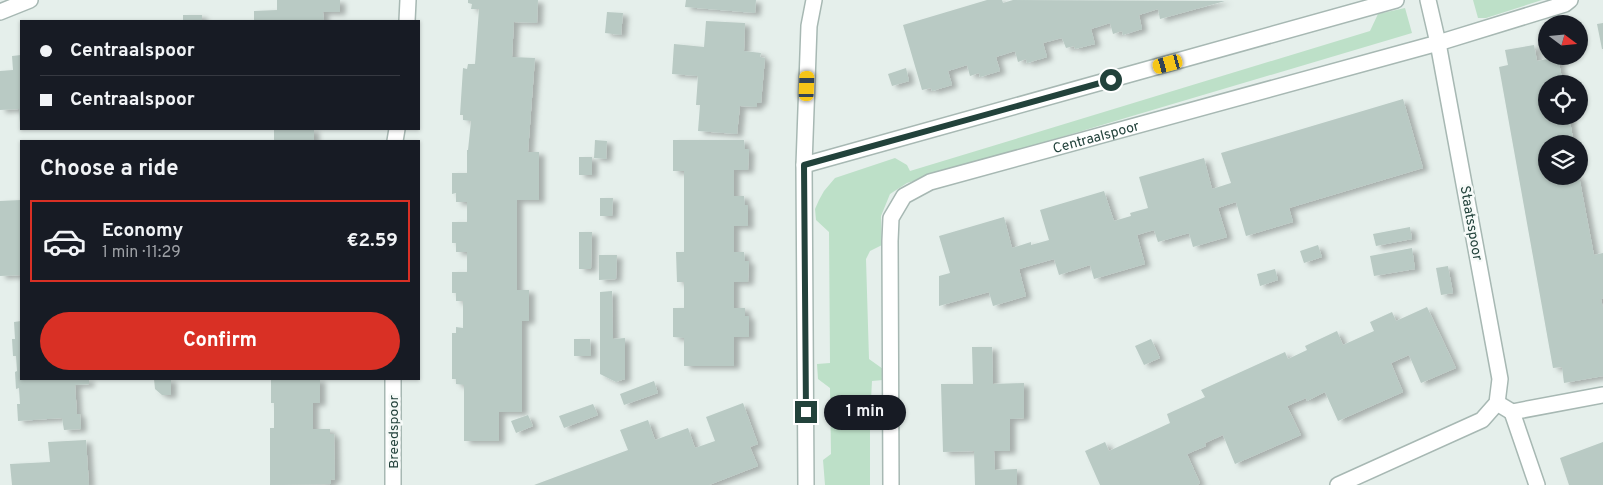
<!DOCTYPE html>
<html lang="en">
<head>
<meta charset="utf-8">
<style>
  body { margin:0; font-family:Overpass,sans-serif; background:#242831; color:#f1f3f6; height:100vh; display:flex; flex-direction:column; font-size:19px; white-space:nowrap }
  * { box-sizing:border-box; margin:0 }
  p { font-size:16px; color:#9ea1a6 }
  .icon { flex:none; width:28px; height:28px; fill:none; stroke:currentColor; stroke-width:2; stroke-linecap:round; stroke-linejoin:round }
  .map { position:relative; flex:1; overflow:hidden }
  .details { position:absolute; left:20px; top:140px; width:400px; height:240px; display:flex; flex-direction:column; background:#171b24; border-radius:0px; box-shadow:0 1px 4px #0004 }
  .details>* { flex:none }
  .top-card { position:absolute; left:20px; top:20px; width:400px; height:110px; border-radius:0px; box-shadow:0 1px 4px #0004; display:grid; align-content:center; height:110px; padding:0 20px; background:#171b24 }
  .needle { width:32px; rotate:106deg }
  .tools { position:absolute; left:1538px; top:15px; display:grid; gap:10px }
  .tools a { display:grid; place-items:center; width:50px; height:50px; border-radius:50%; background:#171b24; box-shadow:0 1px 4px #0004; font-size:25px }
  .end { position:absolute; width:22px; height:22px; margin:-11px; border:6px solid #22423b; background:#fff; box-shadow:0 0 0 2px #fff }
  .from { border-radius:50% }
  .bubble { position:absolute; height:35px; border-radius:18px; background:#171b24; box-shadow:0 1px 4px #0004; font-size:16px; font-weight:700; line-height:35px; text-align:center }
  .car { position:absolute; width:15px; height:30px; margin:-15px -8px; border-radius:6px; box-shadow:0 0 4px 1px #0007; background:linear-gradient(#f5c518 24%,#345 0 40%,#f5c518 0 76%,#345 0 86%,#f5c518 0) }
  .top-card b { display:flex; align-items:center; gap:18px; height:48px; font-size:19px }
  .top-card b+b { border-top:1px solid #363941 }
  .top-card i { width:12px; height:12px; background:#f1f3f6 }
  ul { padding:0; list-style:none }
  li { display:flex; align-items:center; gap:15px; height:82px; margin:0 10px 8px; padding:0 10px; border:2px solid #363941; border-radius:0px }
  li div { flex:1 }
  li b { display:block; font-size:19px }
  li em { font-style:normal; font-weight:700 }
  li.on { border-color:#d93025 }
  li>.icon { width:45px; height:45px; stroke-width:1.5 }
  h2 { padding:0 20px; font-size:22px; line-height:60px }
  .cta { display:flex; gap:10px; margin-top:auto; padding:10px 20px }
  .cta a { flex:1; height:58px; border-radius:30px; background:#d93025; color:#fff; font-size:20px; font-weight:700; line-height:58px; text-align:center }
  .map>svg:first-child { display:block }
</style>
</head>
<body>
<div class="map">
<svg width="1603" height="485" viewBox="0 0 1603 485">
  <defs>
    <filter id="shadow"><feDropShadow dx="5.5" dy="3" stdDeviation="2.5" flood-color="#0004"/></filter>
  </defs>
  <rect width="100%" height="100%" fill="#e5efeb"/>
  <!-- green -->
  <path fill="#bde0c8" d="M1473,0h69l-56,18h-8z
    M1405,8l7,25 -505,150 -17,11 -9,22 1,29 -12,6 -4,8 3,100 14,10v11l-11,1 -1,19h11l1,10 -13,14v61h-45l-2,-25 8,-6 -1,-66 -12,-9 -1,-15 13,-1 -1,-131 -13,-12 -1,-11 4,-9 5,-9 11,-13 60,-20 12,7 3,6 460,-140 8,-17z"/>
  <!-- building -->
  <path fill="#b9cac4" filter="url(#shadow)" d="M277,0h63v12h-17l1,9h-70v-10l23,-1z
    M468,0h70l-1,23 -23,-1 -2,35 23,1 -7,94h11v48h-22v90h12v31h-7v91h-23v29h-35v-56l-8,-1v-5h-4v-46h4v-6l7,1v-27h-7v-8h-4v-21h15v-20h-11v-9h-4v-21h15v-20h-11v-9l-4,1v-21h15v-23h1l3,-29 -8,-1v-5h-3l3,-47 4,1 1,-5h7l4,-55h-8l1,-5 -4,-1z
    M686,0h70l-1,13 -70,-6z
    M987,0h15l1,3 10,-3 212,1 -65,18 -2,-10 -19,6 3,14 -19,6 -1,-4 -9,3 -3,-11 -19,6 4,15 -20,5 -1,-3 -8,2 -4,-10 -19,5 4,14 -20,6 -1,-4 -8,3 -3,-11 -19,6 4,14 -20,6 -1,-4 -9,3 -3,-11 -19,6 4,14 -20,6 -1,-3 -9,2 -19,-65z
    M607,12l16,1 -2,22 -16,-2z
    M183,15h19v6h-19z
    M706,21l39,2 -1,28 17,2 -1,4 5,1 -4,45h-4v4l-17,-1 -3,28 -39,-3 2,-26h-4l2,-29 -26,-2 2,-30 30,3z
    M1603,23v26h-1l-5,-25z
    M1534,45l3,16 21,-4 5,27h-17v32h23l5,28h-28v32h33l15,79 9,-2v45l-2,1 2,9v68l-39,7 -2,-16 -9,1 -54,-301 9,-2 -3,-15z
    M21,55v68h-1l-1,-14 -19,1v-39l13,-1 -1,-14z
    M906,68l3,13 -17,5 -4,-12z
    M1403,99l20,69 -134,40 4,14 -47,14 -10,-34 -18,6 9,29 -34,10 -4,-14 -31,9 -4,-12 -17,5 8,29 -51,15 -4,-14 -31,10 -5,-16 -35,10 7,27 -33,10 -4,-14 -50,14v-30l11,-3 -11,-37 65,-19 8,31 19,-6v3l18,-5 -9,-30 64,-19 10,30 17,-5 -1,-3 18,-5 -9,-31 65,-19 8,31 19,-6 -10,-30z
    M274,129h40v12h-40z
    M595,140l12,1 -1,18 -12,-1z
    M673,140h71l1,9h4l-1,21h-14v26h10l1,9h3v21h-14v26h10l1,9h4l-1,21h-14v26h11v8h4v21h-15v29h-50v-28l-11,-1v-29h11v-26h-7l-1,-30h8v-81h-11z
    M579,157h13v18h-13z
    M600,198h13l-1,18h-12z
    M21,200v75l-21,1v-75z
    M1410,227l2,12 -36,7 -3,-12z
    M579,232h13l-1,37h-12z
    M1318,245l4,12 -18,6 -4,-12z
    M1412,248l3,21 -41,7 -4,-20z
    M599,255h18l-1,24 -17,1z
    M1448,266l5,27 -12,2 -5,-27z
    M1275,269l3,11 -18,6 -3,-12z
    M612,291l1,48 12,-1v41l-9,3 -16,-8v-82z
    M1427,307l29,61 -35,15 -12,-28 -18,8 12,29 -65,29 -13,-29 -18,9 -1,-3 -19,8 14,29 -66,29 -12,-29 -18,8 1,3 -19,8 13,29 -3,2h-97l-15,-34 20,-9 4,9 61,-28 -3,-9 38,-17 -4,-7 84,-38 3,7 19,-9 -2,-4 32,-15 6,14 31,-14 -4,-9 22,-10 4,9z
    M21,321v58h68v5l-14,1 2,29h3l1,15 -17,1 -2,-12 -44,3 -1,-17h3l-1,-16 -3,1 -1,-17 2,-1 -1,-15h-3l-1,-17h3l-1,-17z
    M574,339h16l1,17h-17z
    M1151,339l9,19 -16,7 -9,-19z
    M972,347h20l1,37 31,-1v35l-14,1v32h-16l1,19 22,-1v16h-42l-1,-34 -31,1 -2,-68h32z
    M154,379h17v16h-9l-7,-6z
    M271,379h49v24h-7v26h17v5h4l1,46 -4,-1v5l-61,1v-57h4v-25h-3z
    M654,381l4,12 -34,12 -4,-11z
    M743,403l15,41 -8,3 8,19 -49,19h-175l94,-35 -8,-20 28,-10 7,20 33,-12 7,20 20,-7 -9,-24z
    M593,404l5,11 -34,13 -5,-12z
    M528,415l5,11 -17,7 -5,-12z
    M86,440l3,45h-77l-2,-21 40,-2 -2,-20z
    M1603,442v43h-34l-9,-27z"/>
  <g fill="none" stroke-linecap="round" stroke-linejoin="round">
    <!-- street casing -->
    <g stroke="#a7b8b3" stroke-width="18">
      <g id="street">
        <path d="M0,12l30,-12"/>
        <path d="M407,21l1,-21"/>
        <path d="M395,141l2,-12"/>
        <path d="M804,165l5,-139 5,-26"/>
        <path d="M1497,403l15,9 90,-17"/>
        <path d="M1512,412l25,73"/>
        <path d="M393,485v-106"/>
        <path d="M806,485l-2,-320 592,-165"/>
        <path id="s1" d="M891,485l-1,-244 1,-23 13,-22 26,-14 508,-139 127,-39 5,-4"/>
        <path d="M1338,485l144,-65 15,-17 3,-24 -62,-336 -10,-43"/>
      </g>
    </g>
    <!-- street -->
    <use href="#street" stroke="#fff" stroke-width="15"/>
  </g>
  <g fill="none" stroke-linecap="round" stroke-linejoin="round">
    <!-- route -->
    <path stroke="#22423b" stroke-width="6" d="M806,412l-2,-247 307,-85"/>
  </g>
  <g text-anchor="middle" stroke-width="5" stroke-linejoin="round" paint-order="stroke">
    <!-- street labels -->
    <g font-size="14" fill="#22423b" stroke="#f6faf8">
      <text dy="5" stroke="none"><textPath href="#s1" startOffset="494">Centraalspoor</textPath></text>
      <text transform="translate(1472 223) rotate(80)" y="5">Staatsspoor</text>
      <text transform="translate(393 432) rotate(-90)" y="5">Breedspoor</text>
    </g>
  </g>
</svg>
<div class="tools">
<a><svg class="needle" viewBox="-14 -14 28 28"><path d="M0-13l5 13h-10z" fill="#e53935"/><path d="M0 13l5-13h-10z" fill="#9ea1a6"/></svg></a>
<a><svg class="icon" aria-label="locate" viewBox="0 0 24 24"><circle cx="12" cy="12" r="6"/><path d="M12 2v4M12 18v4M2 12h4M18 12h4"/></svg></a>
<a><svg class="icon" aria-label="layers" viewBox="0 0 24 24"><path d="M12 4l9 5-9 5-9-5zM3 14l9 5 9-5"/></svg></a>
</div>
<i class="end from" style="left:1111px;top:80px"></i>
<i class="end" style="left:806px;top:412px"></i>
<div class="bubble" style="left:824px;top:395px;width:82px">1 min</div>
<i class="car" style="left:1168px;top:64px;rotate:255deg"></i>
<i class="car" style="left:807px;top:86px;rotate:2deg"></i>
<div class="top-card">
<b><i class="from"></i>Centraalspoor</b>
<b><i></i>Centraalspoor</b>
</div>
<section class="details">
<h2>Choose a ride</h2>
<ul>
<li class="on"><svg class="icon" aria-label="car" viewBox="0 0 24 24"><path d="M5 17H2v-5l4-1 3-4h7l3 4 3 1v5h-3M9 17h6M6 11h13"/><circle cx="7" cy="17" r="2"/><circle cx="17" cy="17" r="2"/></svg><div><b>Economy</b><p>1 min · 11:29</p></div><em>€2.59</em></li>
</ul>
<div class="cta"><a>Confirm</a></div>
</section>
</div>
</body>
</html>
